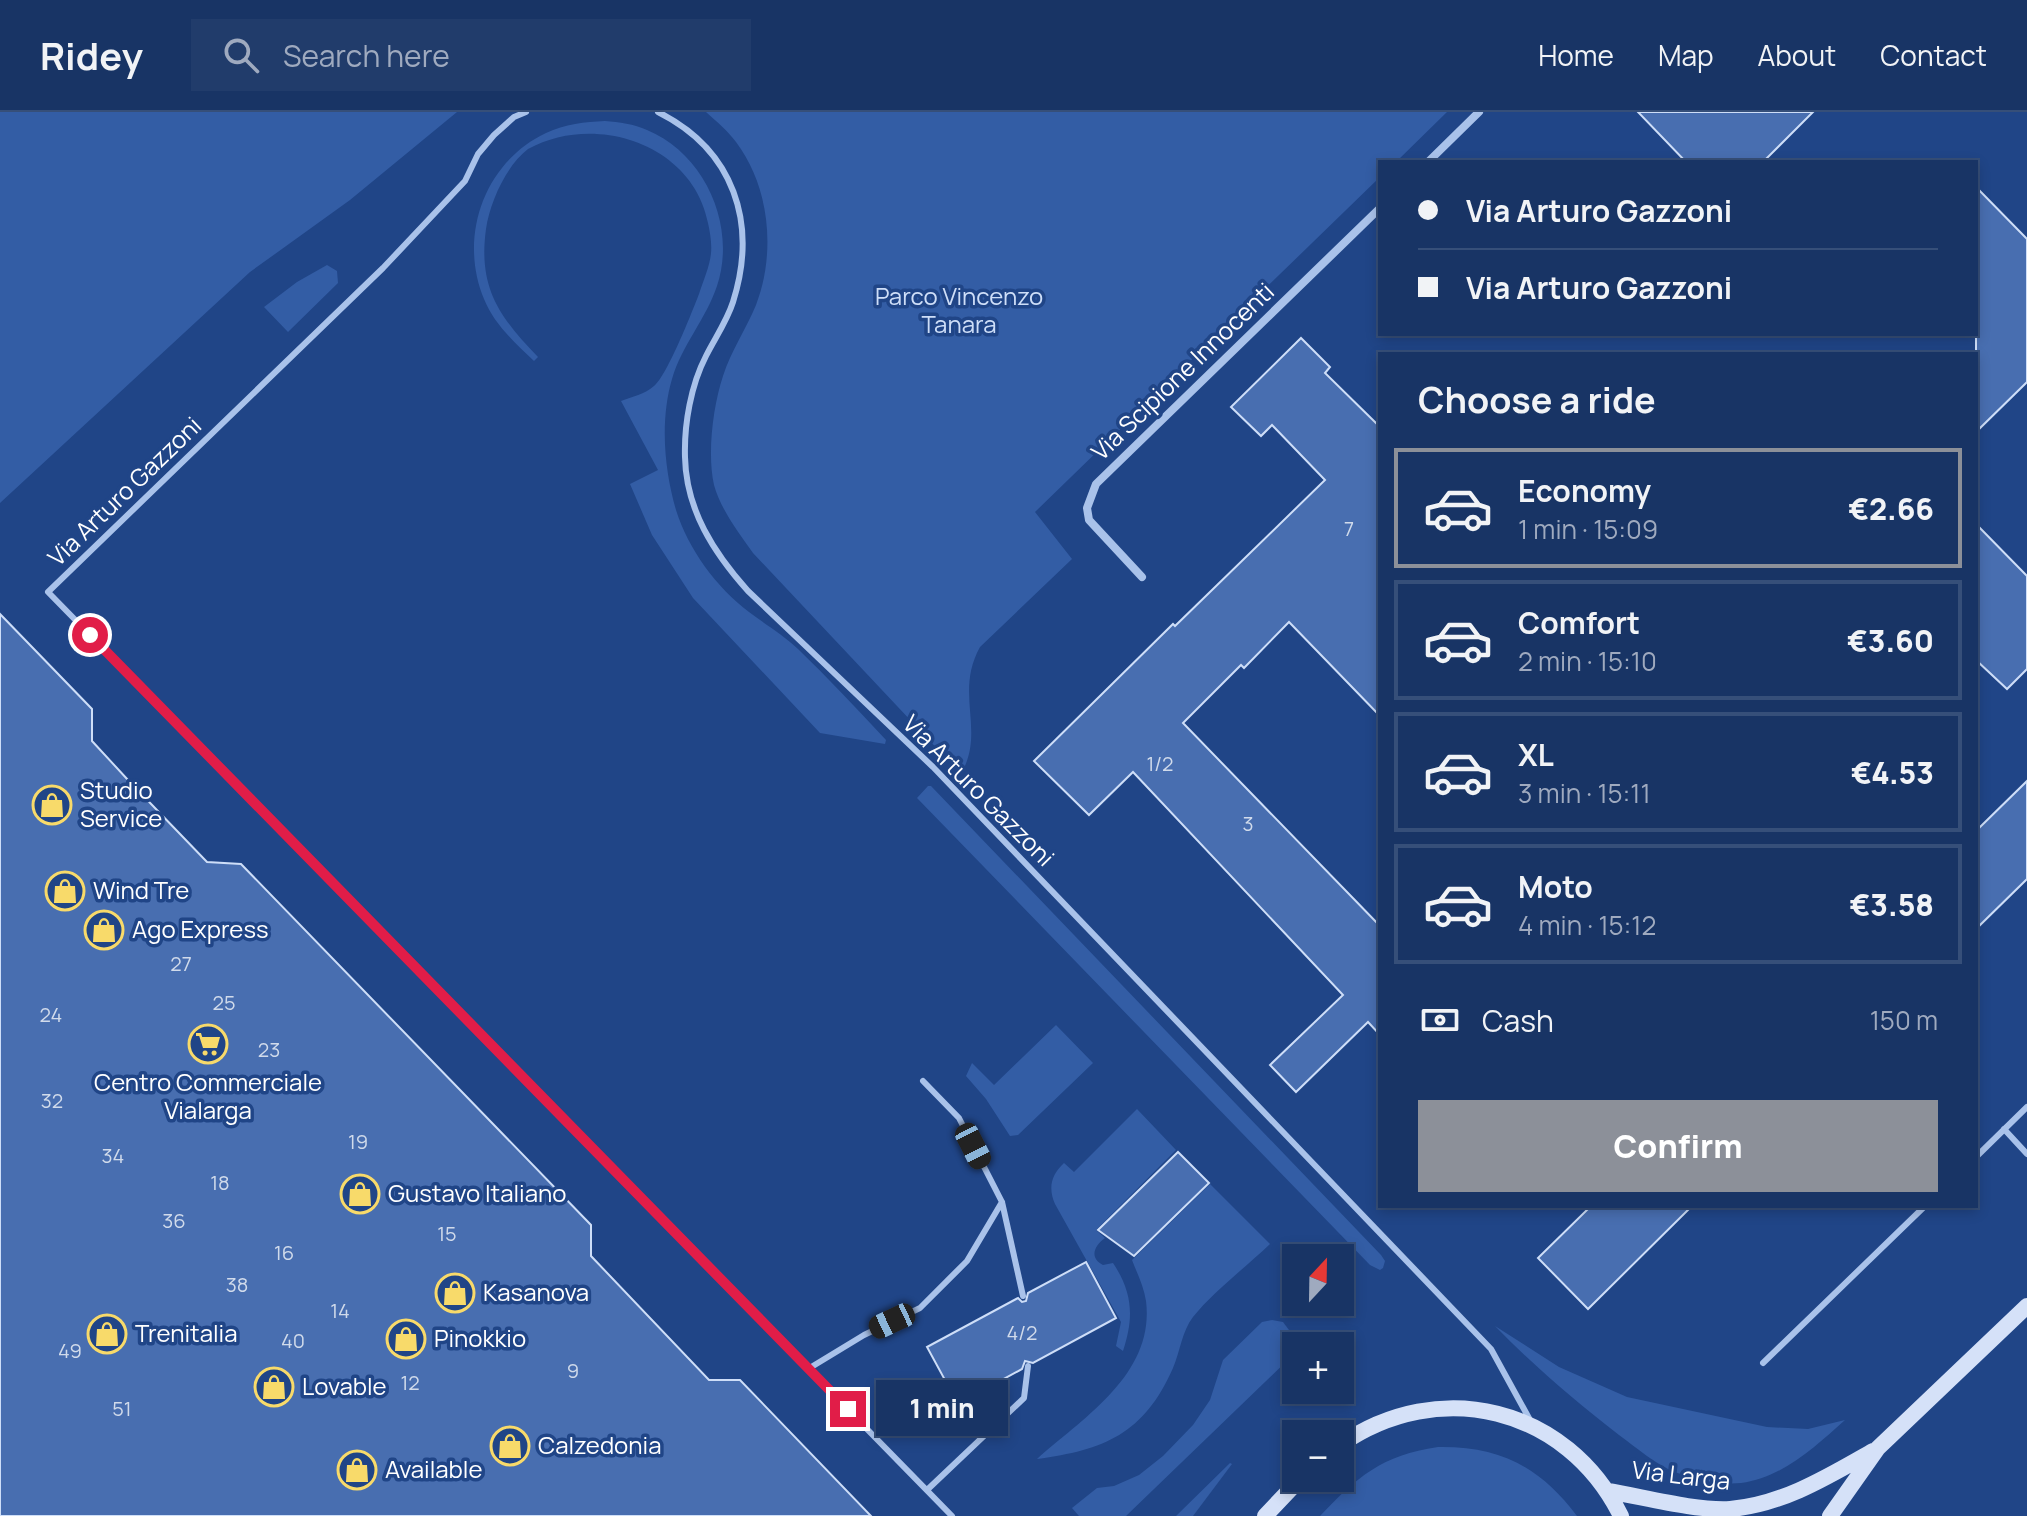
<!DOCTYPE html>
<html lang="en">
<head>
<meta charset="utf-8">
<style>
  body { margin:0; font-family:Manrope,sans-serif; background:#213c6b; color:#f1f3f6; height:100vh; display:flex; flex-direction:column; font-size:30px; white-space:nowrap }
  * { box-sizing:border-box; margin:0 }
  p { font-size:26px; color:#9faabf }
  .icon { flex:none; width:44px; height:44px; fill:none; stroke:currentColor; stroke-width:2; stroke-linecap:round; stroke-linejoin:round }
  .map { position:relative; flex:1; overflow:hidden }
  .side { position:absolute; left:1378px; top:240px; width:600px; height:856px; display:flex; flex-direction:column; background:#183465; border-radius:0px; box-shadow:0 4px 12px #0003,0 0 0 2px #364f79 }
  .side>* { flex:none }
  .guide { position:absolute; left:1378px; top:48px; width:600px; height:176px; border-radius:0px; box-shadow:0 4px 12px #0003,0 0 0 2px #364f79; display:grid; align-content:center; height:176px; padding:0 40px; background:#183465 }
  .needle { width:52px; rotate:22deg }
  .buttons { position:absolute; left:1282px; top:1132px; display:grid; gap:16px }
  .buttons a { display:grid; place-items:center; width:72px; height:72px; border-radius:0px; background:#183465; box-shadow:0 4px 12px #0003,0 0 0 2px #364f79; font-size:40px }
  .end { position:absolute; width:36px; height:36px; margin:-18px; border:10px solid #e11d48; background:#fff; box-shadow:0 0 0 4px #fff }
  .from { border-radius:50% }
  .bubble { position:absolute; height:56px; border-radius:0px; background:#183465; box-shadow:0 4px 12px #0003,0 0 0 2px #364f79; font-size:26px; font-weight:800; line-height:56px; text-align:center }
  .car { position:absolute; width:24px; height:48px; margin:-24px -12px; border-radius:10px; box-shadow:0 0 6px 2px #0007; background:linear-gradient(#222 24%,#8ab4d8 0 40%,#222 0 76%,#8ab4d8 0 86%,#222 0) }
  .guide b { display:flex; align-items:center; gap:28px; height:76px; font-size:30px }
  .guide b+b { border-top:2px solid #364f79 }
  .guide i { width:20px; height:20px; background:#f1f3f6 }
  ul { padding:0; list-style:none }
  li { display:flex; align-items:center; gap:24px; height:120px; margin:0 16px 12px; padding:0 24px; border:4px solid #364f79; border-radius:0px }
  li div { flex:1 }
  li b { display:block; font-size:30px }
  li em { font-style:normal; font-weight:800 }
  li.on { border-color:#8c9099 }
  li>.icon { width:72px; height:72px; stroke-width:1.5 }
  h2 { padding:0 40px; font-size:36px; line-height:96px }
  .pay { display:flex; align-items:center; gap:20px; height:88px; padding:0 40px; font-size:30px }
  .pay p { margin-inline-start:auto }
  .primary-button { display:flex; gap:16px; margin-top:auto; padding:16px 40px }
  .primary-button a { flex:1; height:92px; border-radius:0px; background:#8c9099; color:#fff; font-size:32px; font-weight:800; line-height:92px; text-align:center }
  header { display:flex; align-items:center; gap:48px; box-sizing:border-box; height:112px; padding:0 40px; background:#183465; border-bottom:2px solid #364f79 }
  header strong { font-size:38px }
  nav { display:flex; gap:44px; margin-inline-start:auto; font-size:28px }
  .search { width:560px; height:72px; background:#213c6b; display:flex; align-items:center; gap:20px; box-sizing:border-box; padding:0 28px; border-radius:0px; color:#9faabf; font-size:30px }
  .map>svg:first-child { display:block }
</style>
</head>
<body>
<header>
<strong>Ridey</strong>
<div class="search"><svg class="icon" aria-label="search" viewBox="0 0 24 24"><circle cx="10" cy="10" r="6"/><path d="M15 15l6 6"/></svg>Search here</div>
<nav><a>Home</a><a>Map</a><a>About</a><a>Contact</a></nav>
</header>
<div class="map">
<svg width="2027" height="1404" viewBox="0 0 2027 1404">
  <rect width="100%" height="100%" fill="#204587"/>
  <!-- green -->
  <path fill="#335da5" d="M0,0h457l-107,88 -100,72 -250,231z
    M706,0h741l-51,50h-16v15l-345,335 37,47 -92,88c-26,47 6,83 -19,127l-208,-221c-14,-20 -32,-43 -39,-68 -7,-31 -1,-79 9,-109 8,-25 23,-47 33,-71 20,-52 14,-118 -20,-163 -8,-11 -20,-21 -30,-30z
    M605,9c14,1 29,3 42,9 58,24 90,96 70,156 -11,33 -35,59 -45,93 -12,41 -8,90 4,131 12,39 41,78 73,102 17,13 33,22 49,37 30,29 59,60 88,91l-1,4 -65,-11 -127,-135 -41,-63 -22,-51 28,-14 -37,-69c11,-4 24,-7 33,-15 13,-10 38,-74 45,-92 4,-13 11,-28 12,-41 1,-9 -1,-21 -3,-30 -15,-79 -113,-111 -180,-74 -22,17 -38,53 -42,80 -8,58 13,88 52,128l-4,4c-19,-18 -40,-37 -50,-62 -26,-62 0,-137 62,-166 19,-9 39,-11 59,-12z
    M327,153l10,6 1,12 -50,49 -24,-25 33,-25z
    M928,674h3l450,469 4,6 -2,7 -3,2 -10,-5 -453,-467z
    M1056,913l37,38 -75,72 -8,1 -24,-37 -20,-23 6,-13 22,22z
    M1137,997l39,41 -80,80 9,8c-11,8 -16,20 -2,27l10,-2c20,30 21,55 10,88l-7,-5 5,-24 -66,-118c-7,-16 -4,-29 9,-41l10,9z
    M1210,1072l60,60c-24,23 -56,47 -77,73 -11,14 -13,35 -20,51 -29,66 -69,82 -136,91 47,-42 118,-85 109,-158 -2,-14 -9,-28 -14,-41z
    M1272,1208l11,2 12,16 -1,16 -168,162h-47l-7,-8 25,-20 17,-2 25,-11 24,-19 30,-31 17,-25 13,-40 39,-38z
    M1495,1214l64,41 68,30 140,30 41,2 37,-9c-29,26 -63,58 -104,63 -22,2 -45,-3 -66,-11 -20,-8 -38,-24 -56,-37 -44,-34 -85,-69 -124,-109z
    M1438,1335c62,-1 102,20 139,69h-257c37,-39 62,-61 118,-69z
    M1230,1351l2,1 -39,52h-17z"/>
  <!-- building -->
  <path fill="#486eb0" stroke="#cedef8" stroke-width="2" d="M1638,0h175l-50,50h-77z
    M1976,75l51,52v143l-51,50z
    M1301,226l29,29 -5,6 55,54v289l-91,-94 -45,46 -3,-3 -58,58 197,203v109l-12,-13 -72,70 -26,-27 73,-70 -210,-223 -44,43 -55,-54 139,-137 2,2 150,-146 -53,-55 -11,11 -30,-29z
    M1976,412l51,52v93l-20,20 -31,-29z
    M0,502l92,95v32l36,39 79,82 34,2 350,361v31l118,124h31l131,136h-871z
    M2027,669v98l-51,50v-98z
    M1178,1040l31,31 -75,73 -36,-26z
    M1591,1094h101l-104,103 -50,-51z
    M1086,1150l30,56 -83,45 -8,-2 -3,8 -64,35 -31,-57 91,-49 4,4 4,-1 2,-8z"/>
  <g fill="none" stroke-linecap="round" stroke-linejoin="round">
    <!-- lane -->
    <path stroke="#a9c2ea" stroke-width="6" d="M526,0l-12,5 -20,18 -16,19 -13,27 -82,87 -335,324 904,924
      M658,0c76,38 100,111 75,190 -6,19 -18,36 -27,54 -15,29 -22,68 -21,101 1,53 29,96 63,134l185,176 558,582 39,71
      M923,969l36,37 43,84 21,94
      M2004,1017l23,25
      M1976,1045l51,-50
      M1763,1251l162,-157
      M808,1257l56,-34 56,-27 47,-47 35,-59
      M927,1378l97,-92 4,-32"/>
    <!-- street -->
    <path stroke="#a9c2ea" stroke-width="8" d="M1428,50l51,-50
      M1142,465l-53,-57 -2,-12 9,-24 284,-276"/>
    <!-- secondary -->
    <path stroke="#d5e1f8" stroke-width="16" d="M1340,1333c99,-69 227,-38 281,71
      M1608,1379c36,6 88,20 122,18 52,-4 99,-33 143,-58
      M1265,1404l36,-38
      M1830,1404l48,-68 149,-142"/>
  </g>
  <g fill="none" stroke-linecap="round" stroke-linejoin="round">
    <!-- route -->
    <path stroke="#e11d48" stroke-width="10" d="M90,523l758,774"/>
  </g>
  <!-- icons -->
  <defs>
    <g id="shop-ring" transform="scale(2)"><circle r="9.5" fill="#204587" stroke="#f8da6a" stroke-width="1.5"/><path d="M-5-2.5h2.3a2.7 3.5 0 0 1 5.4 0H5L5.5 6h-11ZM-1.5-2.5h3a1.5 2.3 0 0 0-3 0Z" fill="#f8da6a"/></g>
    <g id="supermarket-ring" transform="scale(2)"><circle r="9.5" fill="#204587" stroke="#f8da6a" stroke-width="1.5"/><path d="M-6-5.5h2.5l.6 2H6L4.5 2H-2.5L-4.4-4H-6ZM-1.5 3.2a1.3 1.3 0 1 0 .1 0ZM3 3.2a1.3 1.3 0 1 0 .1 0Z" fill="#f8da6a"/></g>
  </defs>
  <g fill-rule="evenodd">
    <use href="#shop-ring" x="52" y="693"/>
    <use href="#shop-ring" x="65" y="779"/>
    <use href="#shop-ring" x="104" y="818"/>
    <use href="#supermarket-ring" x="208" y="932"/>
    <use href="#shop-ring" x="360" y="1082"/>
    <use href="#shop-ring" x="455" y="1181"/>
    <use href="#shop-ring" x="107" y="1222"/>
    <use href="#shop-ring" x="406" y="1227"/>
    <use href="#shop-ring" x="274" y="1275"/>
    <use href="#shop-ring" x="510" y="1334"/>
    <use href="#shop-ring" x="357" y="1358"/>
  </g>
  <g text-anchor="middle" stroke-width="7" stroke-linejoin="round" paint-order="stroke">
    <!-- number labels -->
    <g font-size="20" fill="#d1dbeb">
      <text x="1349" y="424">7</text>
      <text x="1160" y="659">1/2</text>
      <text x="1248" y="719">3</text>
      <text x="181" y="859">27</text>
      <text x="224" y="898">25</text>
      <text x="51" y="910">24</text>
      <text x="269" y="945">23</text>
      <text x="52" y="996">32</text>
      <text x="358" y="1037">19</text>
      <text x="113" y="1051">34</text>
      <text x="220" y="1078">18</text>
      <text x="174" y="1116">36</text>
      <text x="447" y="1129">15</text>
      <text x="284" y="1148">16</text>
      <text x="237" y="1180">38</text>
      <text x="340" y="1206">14</text>
      <text x="1022" y="1228">4/2</text>
      <text x="293" y="1236">40</text>
      <text x="70" y="1246">49</text>
      <text x="573" y="1266">9</text>
      <text x="410" y="1278">12</text>
      <text x="122" y="1304">51</text>
    </g>
    <!-- park labels -->
    <g font-size="24" fill="#cedef8" stroke="#204587">
      <text x="959" y="193">Parco Vincenzo<tspan x="959" dy="28">Tanara</tspan></text>
    </g>
    <!-- street labels -->
    <g font-size="24" fill="#fff" stroke="#204587">
      <text transform="translate(1183 260) rotate(-44)" y="8">Via Scipione Innocenti</text>
      <text transform="translate(125 380) rotate(-44)" y="8">Via Arturo Gazzoni</text>
      <text transform="translate(978 679) rotate(45)" y="8">Via Arturo Gazzoni</text>
      <text transform="translate(1681 1364) rotate(7)" y="8">Via Larga</text>
    </g>
    <!-- poi labels -->
    <g font-size="24" fill="#fff" stroke="#204587" text-anchor="start">
      <text x="80" y="687">Studio<tspan x="80" dy="28">Service</tspan></text>
      <text x="93" y="787">Wind Tre</text>
      <text x="132" y="826">Ago Express</text>
      <text x="208" y="979" text-anchor="middle">Centro Commerciale<tspan x="208" dy="28">Vialarga</tspan></text>
      <text x="388" y="1090">Gustavo Italiano</text>
      <text x="483" y="1189">Kasanova</text>
      <text x="135" y="1230">Trenitalia</text>
      <text x="434" y="1235">Pinokkio</text>
      <text x="302" y="1283">Lovable</text>
      <text x="538" y="1342">Calzedonia</text>
      <text x="385" y="1366">Available</text>
    </g>
  </g>
</svg>
<div class="buttons">
<a><svg class="needle" viewBox="-14 -14 28 28"><path d="M0-13l5 13h-10z" fill="#e53935"/><path d="M0 13l5-13h-10z" fill="#9faabf"/></svg></a>
<a>+</a>
<a>−</a>
</div>
<i class="end from" style="left:90px;top:523px"></i>
<i class="end" style="left:848px;top:1297px"></i>
<div class="bubble" style="left:876px;top:1268px;width:132px">1 min</div>
<i class="car" style="left:973px;top:1034px;rotate:153deg"></i>
<i class="car" style="left:892px;top:1209px;rotate:245deg"></i>
<div class="guide">
<b><i class="from"></i>Via Arturo Gazzoni</b>
<b><i></i>Via Arturo Gazzoni</b>
</div>
<section class="side">
<h2>Choose a ride</h2>
<ul>
<li class="on"><svg class="icon" aria-label="car" viewBox="0 0 24 24"><path d="M5 17H2v-5l4-1 3-4h7l3 4 3 1v5h-3M9 17h6M6 11h13"/><circle cx="7" cy="17" r="2"/><circle cx="17" cy="17" r="2"/></svg><div><b>Economy</b><p>1 min · 15:09</p></div><em>€2.66</em></li>
<li><svg class="icon" aria-label="car" viewBox="0 0 24 24"><path d="M5 17H2v-5l4-1 3-4h7l3 4 3 1v5h-3M9 17h6M6 11h13"/><circle cx="7" cy="17" r="2"/><circle cx="17" cy="17" r="2"/></svg><div><b>Comfort</b><p>2 min · 15:10</p></div><em>€3.60</em></li>
<li><svg class="icon" aria-label="car" viewBox="0 0 24 24"><path d="M5 17H2v-5l4-1 3-4h7l3 4 3 1v5h-3M9 17h6M6 11h13"/><circle cx="7" cy="17" r="2"/><circle cx="17" cy="17" r="2"/></svg><div><b>XL</b><p>3 min · 15:11</p></div><em>€4.53</em></li>
<li><svg class="icon" aria-label="car" viewBox="0 0 24 24"><path d="M5 17H2v-5l4-1 3-4h7l3 4 3 1v5h-3M9 17h6M6 11h13"/><circle cx="7" cy="17" r="2"/><circle cx="17" cy="17" r="2"/></svg><div><b>Moto</b><p>4 min · 15:12</p></div><em>€3.58</em></li>
</ul>
<div class="pay"><svg class="icon" aria-label="cash" viewBox="0 0 24 24"><path d="M3 7h18v10H3z"/><circle cx="12" cy="12" r="2"/></svg>Cash<p>150 m</p></div>
<div class="primary-button"><a>Confirm</a></div>
</section>
</div>
</body>
</html>
